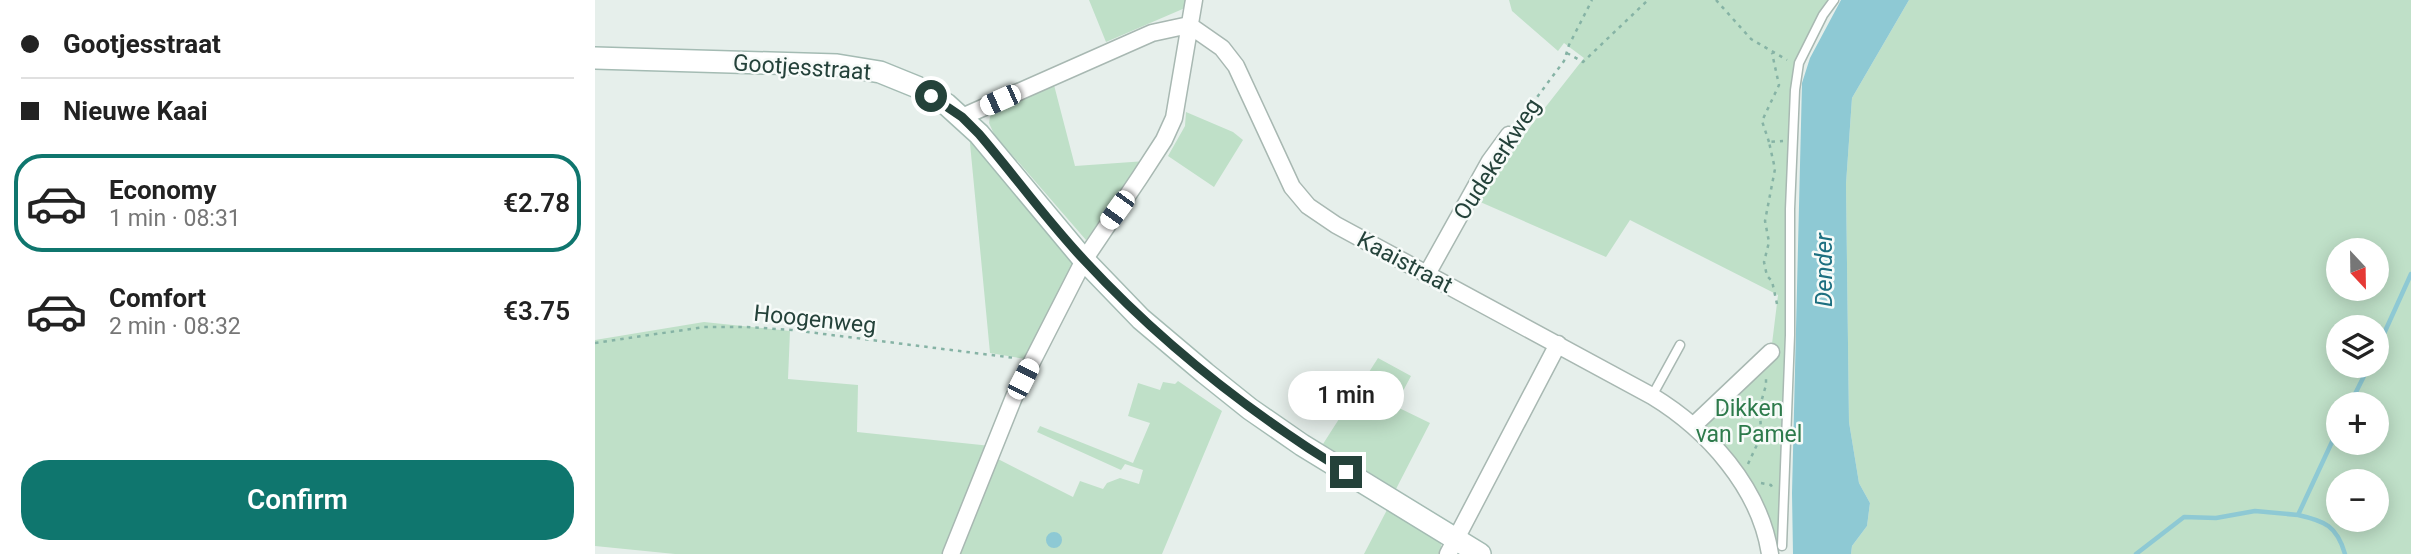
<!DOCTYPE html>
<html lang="en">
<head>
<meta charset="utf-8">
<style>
  body { margin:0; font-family:Roboto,sans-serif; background:#f6f6f6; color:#222; height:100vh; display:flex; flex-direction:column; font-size:26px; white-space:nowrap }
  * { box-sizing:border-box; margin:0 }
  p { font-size:23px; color:#767676 }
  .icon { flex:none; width:38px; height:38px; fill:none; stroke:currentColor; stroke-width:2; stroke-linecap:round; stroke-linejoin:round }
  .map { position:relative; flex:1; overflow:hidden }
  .panel { display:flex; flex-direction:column; background:#fff; width:595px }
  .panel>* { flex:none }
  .top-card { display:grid; align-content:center; height:154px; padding:0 21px; background:#fff }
  .needle { width:46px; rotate:158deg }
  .tools { position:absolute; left:1731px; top:238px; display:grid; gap:14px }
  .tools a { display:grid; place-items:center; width:63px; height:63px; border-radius:50%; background:#fff; box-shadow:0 4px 18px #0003; font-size:35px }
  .end { position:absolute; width:32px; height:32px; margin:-16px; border:9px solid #24423a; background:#fff; box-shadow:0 0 0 4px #fff }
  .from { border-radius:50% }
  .bubble { position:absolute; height:49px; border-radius:24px; background:#fff; box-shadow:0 4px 18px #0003; font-size:23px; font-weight:600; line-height:49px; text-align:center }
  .car { position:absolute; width:21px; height:42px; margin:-21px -10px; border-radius:9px; box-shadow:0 0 5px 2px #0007; background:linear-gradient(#fff 24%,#345 0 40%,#fff 0 76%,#345 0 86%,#fff 0) }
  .top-card b { display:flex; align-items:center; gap:24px; height:66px; font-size:26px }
  .top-card b+b { border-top:2px solid #e0e0e0 }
  .top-card i { width:18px; height:18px; background:#222 }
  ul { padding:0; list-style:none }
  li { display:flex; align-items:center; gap:21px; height:98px; margin:0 14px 10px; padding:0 7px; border:4px solid transparent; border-radius:28px }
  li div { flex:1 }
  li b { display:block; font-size:26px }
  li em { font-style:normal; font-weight:600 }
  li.selected { border-color:#0f766e }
  li>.icon { width:63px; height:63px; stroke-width:1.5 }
  .cta { display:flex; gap:14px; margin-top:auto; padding:14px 21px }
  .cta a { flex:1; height:80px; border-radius:28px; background:#0f766e; color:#fff; font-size:28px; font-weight:600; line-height:80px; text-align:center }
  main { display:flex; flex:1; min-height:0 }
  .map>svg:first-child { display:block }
</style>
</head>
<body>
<main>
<section class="panel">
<div class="top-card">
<b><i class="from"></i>Gootjesstraat</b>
<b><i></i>Nieuwe Kaai</b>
</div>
<ul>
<li class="selected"><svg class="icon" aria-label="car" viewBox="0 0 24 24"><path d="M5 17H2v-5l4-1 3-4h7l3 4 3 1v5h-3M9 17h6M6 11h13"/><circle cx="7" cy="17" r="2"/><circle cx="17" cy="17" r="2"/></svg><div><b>Economy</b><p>1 min · 08:31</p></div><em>€2.78</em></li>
<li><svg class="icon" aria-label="car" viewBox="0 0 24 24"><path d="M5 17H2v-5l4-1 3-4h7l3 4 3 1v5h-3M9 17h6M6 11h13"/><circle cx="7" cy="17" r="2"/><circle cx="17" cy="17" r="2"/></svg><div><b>Comfort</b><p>2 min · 08:32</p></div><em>€3.75</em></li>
</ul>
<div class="cta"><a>Confirm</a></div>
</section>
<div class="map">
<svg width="1816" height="554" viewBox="0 0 1816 554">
  <rect width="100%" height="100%" fill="#e6efeb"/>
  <!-- green -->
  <path fill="#bfe0c8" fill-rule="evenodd" d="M494,0h98l-2,8 -79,34z
    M914,0h327l-37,63 -9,272 -11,211h-4l-30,-70 -51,-51 77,-73 7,-57 -148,-75 -24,37 -128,-56 55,-78 51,-65 -20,-15 -6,8 -46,-40z
    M1314,0h502v554h-560l1,-8 15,-20 3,-23 -11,-20 -10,-61 -3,-238 6,-86zM1743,250h39v39h-39zM1743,327h39v39h-39zM1743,404h39v39h-39zM1743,481h39v39h-39z
    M459,85l21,81 71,-5 -60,79 -92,-106 -5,-11 2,-12z
    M591,112l47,20 10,8 -29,47 -46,-31 17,-30z
    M374,133l103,126v7l-47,93 -35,-6z
    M109,322l86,9 -2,48 70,6 -1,47 134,14 -46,108h-270l-80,-8v-206z
    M783,358l33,18 -16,30 35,17 -34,66 -73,-45z
    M583,381l44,30 -60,143h-205l39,-96 77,39 7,-16 23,8 4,-6 13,-5 19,6 4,-14 -18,-6 -4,6 -84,-38 3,-6 93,37 17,-40 -22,-7 10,-33 22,7 3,-8 12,2z
    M794,506l52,36v12h-77z"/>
  <!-- water -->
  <path fill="#8ec9d4" d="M1246,0h68l-57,98 -6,86 3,238 10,61 11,20 -3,23 -15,20 -1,8h-58l-1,-61 10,-410 8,-25z
    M451 540a8 8 0 1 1 16 0a8 8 0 1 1-16 0Z"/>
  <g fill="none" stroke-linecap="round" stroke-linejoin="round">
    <!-- stream -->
    <path stroke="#8ec9d4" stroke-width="4.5" d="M1782,349l34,-75
      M1755,404l19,-38
      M1743,429l-40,86c27,6 39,11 47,39
      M1541,554l48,-37 32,1 39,-7 43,4"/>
    <!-- lane casing -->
    <g stroke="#a8b8b2" stroke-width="11">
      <path id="lane" d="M1057,396l28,-51
        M1187,546l8,-211v-126l5,-119 4,-27 24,-48 11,-15"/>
    </g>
    <!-- street casing -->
    <g stroke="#a8b8b2" stroke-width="19">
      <path id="street" d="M594,25l33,23 14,18 56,121 16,19 28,19 316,171c56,34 108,92 118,158
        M367,117l190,-84 37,-8
        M832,274l63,-113 19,-26
        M1099,425l77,-73
        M356,554l63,-157 70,-137 56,-83 24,-37 10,-22 20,-118
        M853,554l110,-210"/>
    </g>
    <!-- secondary casing -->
    <g stroke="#a4bbb3" stroke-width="24">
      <path id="secondary" d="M0,58l242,7 43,7 37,15 29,17 33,30 105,126 57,59 64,54 45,36 52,36 178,109"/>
    </g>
    <!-- path -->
    <path stroke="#86b3a5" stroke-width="2.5" stroke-dasharray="3.5 5" stroke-linecap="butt" d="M1121,0l35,39 36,21
      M972,53l16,9 65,-62
      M922,124l47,-63 5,-16 23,-45
      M1174,142l-7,-21 17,-36 -7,-32
      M1182,304l-5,-23 -5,-5 -3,-14 5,-20 -4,-21 10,-52 -6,-27 14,-1
      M0,343l109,-16h43l45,3 223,28
      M1153,464l13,-28 -1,-30 6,-21v-8
      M1166,483l10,2 2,4"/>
    <!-- lane -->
    <use href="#lane" stroke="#fff" stroke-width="8"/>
    <!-- street -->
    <use href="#street" stroke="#fff" stroke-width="16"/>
    <!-- secondary -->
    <use href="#secondary" stroke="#fff" stroke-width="21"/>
  </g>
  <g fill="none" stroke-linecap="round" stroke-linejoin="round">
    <!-- route -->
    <path stroke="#24423a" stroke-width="9" d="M336,96l31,21 17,17c36,42 68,87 106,127 77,83 165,152 261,211"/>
  </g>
  <g text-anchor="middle" stroke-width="5" stroke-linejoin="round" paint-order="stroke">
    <!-- street labels -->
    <g font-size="23" fill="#24423a" stroke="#f7fbf9">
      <text transform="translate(207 67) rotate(4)" y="8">Gootjesstraat</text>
      <text transform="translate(902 159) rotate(-57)" y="8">Oudekerkweg</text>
      <text transform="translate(810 262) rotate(28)" y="8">Kaaistraat</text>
      <text transform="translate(220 319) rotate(6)" y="8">Hoogenweg</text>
    </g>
    <!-- park labels -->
    <g font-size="23" fill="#2d7a4b" stroke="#f7fbf9">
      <text x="1154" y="416">Dikken<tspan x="1154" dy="26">van Pamel</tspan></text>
    </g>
    <!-- water labels -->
    <g font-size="24" font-style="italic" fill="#1c6f80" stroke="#f7fbf9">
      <text transform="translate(1229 270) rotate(-90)" y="8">Dender</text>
    </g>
  </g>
</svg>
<div class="tools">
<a><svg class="needle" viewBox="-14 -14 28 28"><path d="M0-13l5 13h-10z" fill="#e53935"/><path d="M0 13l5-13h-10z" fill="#767676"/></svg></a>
<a><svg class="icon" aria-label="layers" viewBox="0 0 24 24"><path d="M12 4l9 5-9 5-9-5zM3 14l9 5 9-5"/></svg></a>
<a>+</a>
<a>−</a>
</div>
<i class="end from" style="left:336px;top:96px"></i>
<i class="end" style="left:751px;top:472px"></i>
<div class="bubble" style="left:693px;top:371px;width:116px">1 min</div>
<i class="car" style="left:405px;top:100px;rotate:246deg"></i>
<i class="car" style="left:522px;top:210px;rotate:216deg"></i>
<i class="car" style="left:428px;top:379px;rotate:27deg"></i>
</div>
</main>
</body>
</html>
